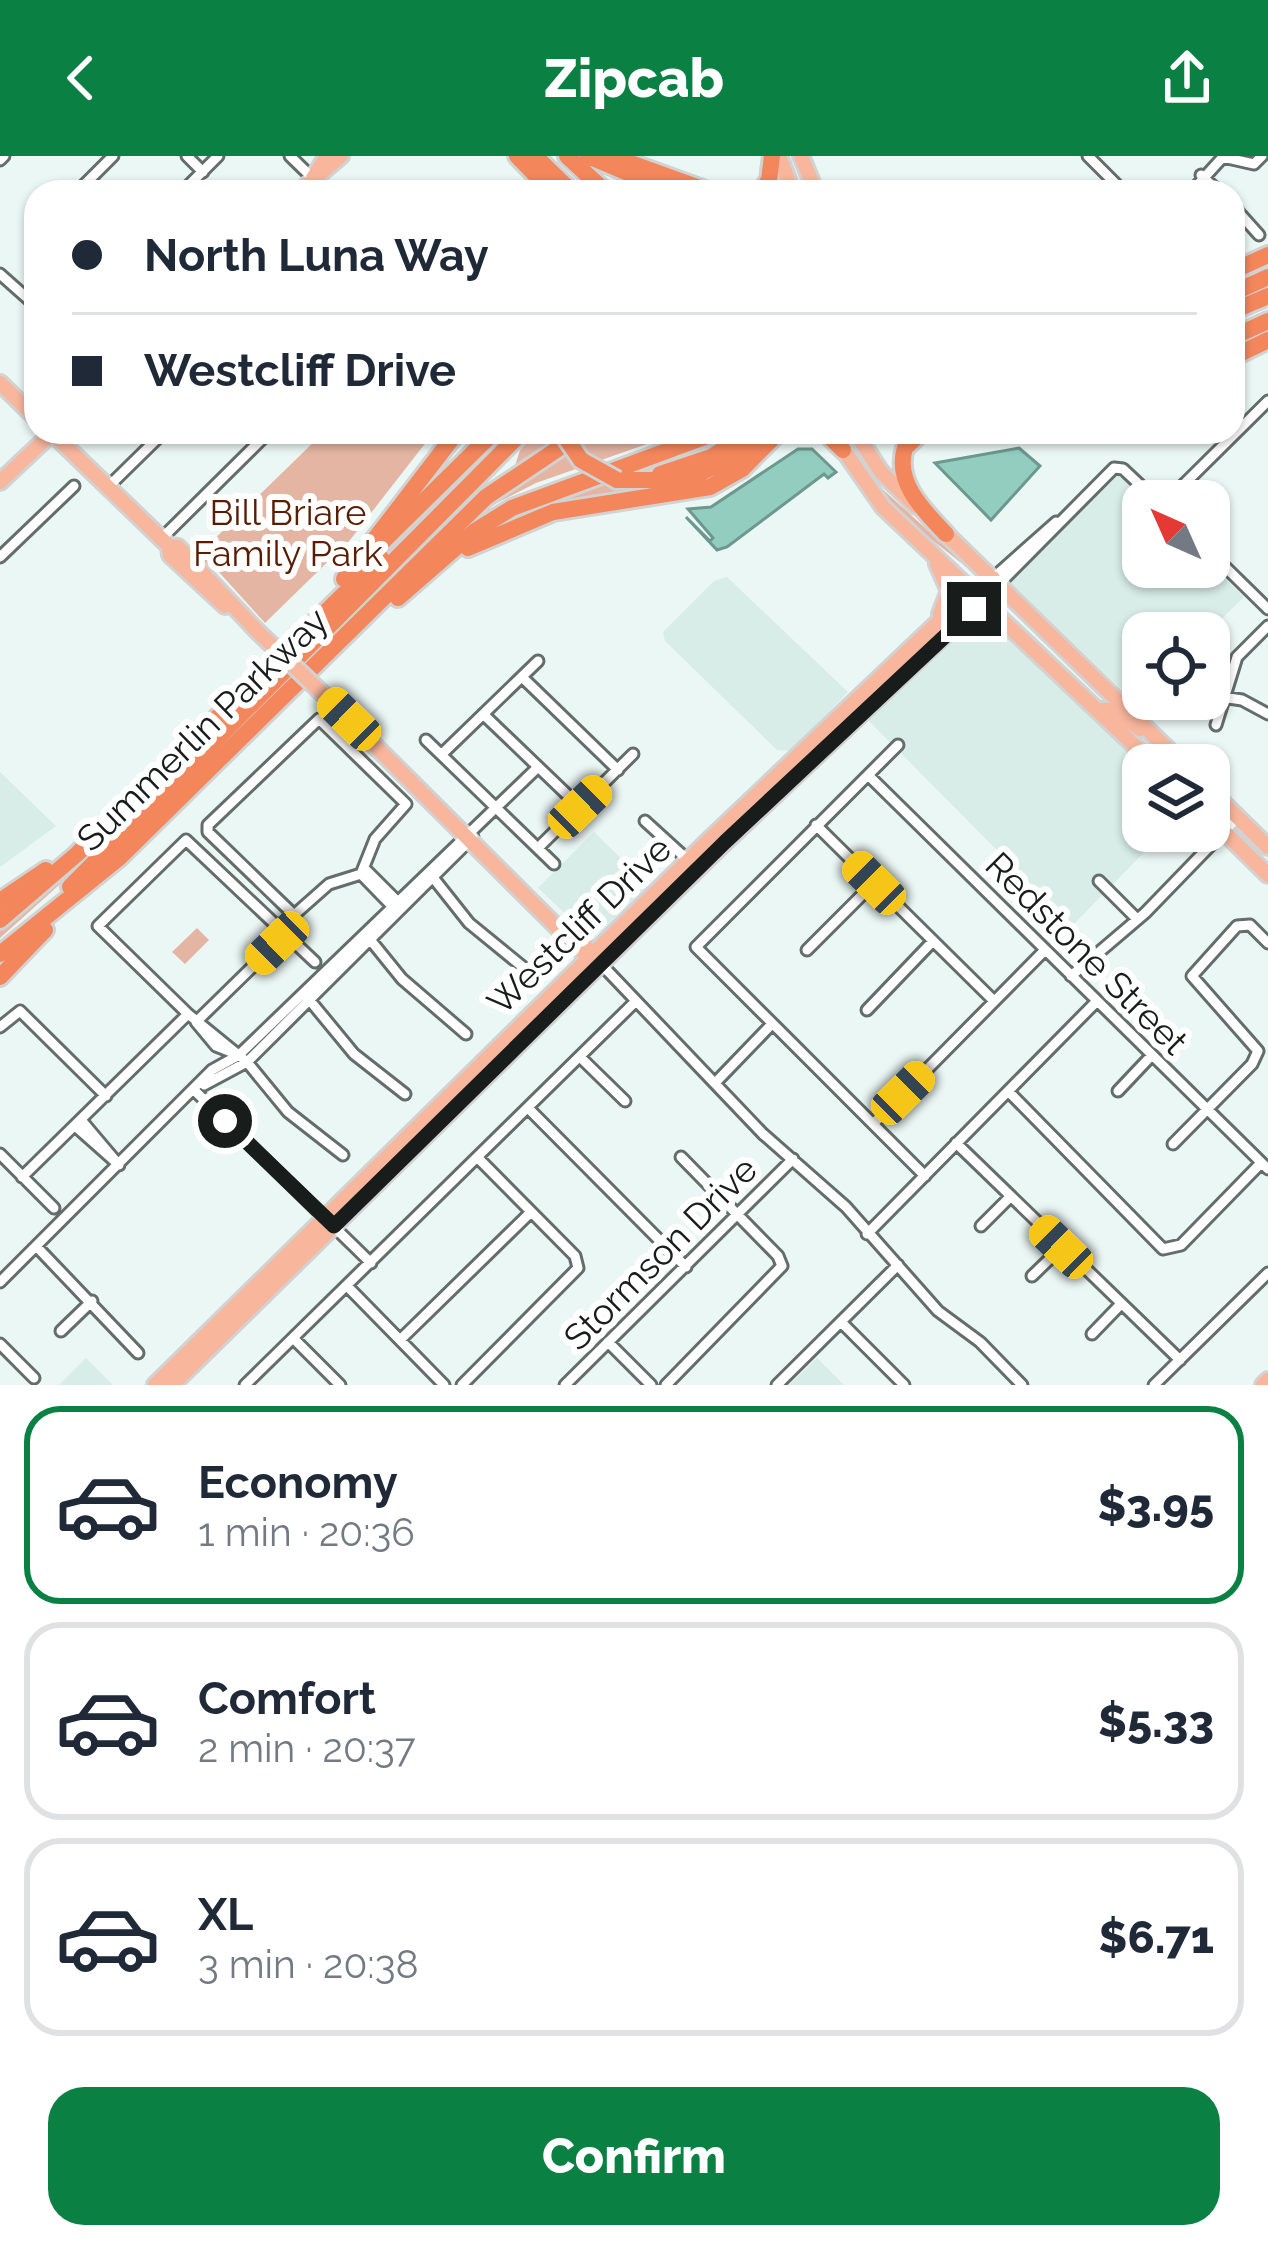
<!DOCTYPE html>
<html lang="en">
<head>
<meta charset="utf-8">
<style>
  body { margin:0; font-family:Raleway,sans-serif; background:#f6f6f7; color:#1f2937; height:100vh; display:flex; flex-direction:column; font-size:45px; white-space:nowrap }
  * { box-sizing:border-box; margin:0 }
  p { font-size:39px; color:#747a83 }
  .icon { flex:none; width:66px; height:66px; fill:none; stroke:currentColor; stroke-width:2; stroke-linecap:round; stroke-linejoin:round }
  .map { position:relative; height:1229px; overflow:hidden }
  .sheet { display:flex; flex-direction:column; background:#fff; flex:1 }
  .sheet>* { flex:none }
  .top-card { position:absolute; left:24px; top:24px; width:1221px; height:264px; border-radius:36px; box-shadow:0 3px 9px #0004; display:grid; align-content:center; height:264px; padding:0 48px; background:#fff }
  .needle { width:78px; rotate:315deg }
  .tools { position:absolute; left:1122px; top:324px; display:grid; gap:24px }
  .tools a { display:grid; place-items:center; width:108px; height:108px; border-radius:24px; background:#fff; box-shadow:0 3px 9px #0004; font-size:60px }
  .end { position:absolute; width:54px; height:54px; margin:-27px; border:15px solid #181c1b; background:#fff; box-shadow:0 0 0 6px #fff }
  .from { border-radius:50% }
  .car { position:absolute; width:36px; height:72px; margin:-36px -18px; border-radius:15px; box-shadow:0 0 9px 3px #0007; background:linear-gradient(#f5c518 24%,#345 0 40%,#f5c518 0 76%,#345 0 86%,#f5c518 0) }
  .top-card b { display:flex; align-items:center; gap:42px; height:114px; font-size:45px }
  .top-card b+b { border-top:3px solid #e0e1e3 }
  .top-card i { width:30px; height:30px; background:#1f2937 }
  ul { padding:21px 0 0; list-style:none }
  li { display:flex; align-items:center; gap:36px; height:198px; margin:0 24px 18px; padding:0 24px; border:6px solid #e0e1e3; border-radius:36px }
  li div { flex:1 }
  li b { display:block; font-size:45px }
  li em { font-style:normal; font-weight:800 }
  li.active { border-color:#0b8043 }
  li>.icon { width:108px; height:108px; stroke-width:1.5 }
  .button { display:flex; gap:24px; margin-top:auto; padding:24px 48px }
  .button a { flex:1; height:138px; border-radius:36px; background:#0b8043; color:#fff; font-size:48px; font-weight:800; line-height:138px; text-align:center }
  header { display:flex; justify-content:space-between; align-items:center; height:156px; padding:0 48px; background:#0b8043; color:#fff; font-size:54px; font-weight:800 }
  .map>svg:first-child { display:block }
</style>
</head>
<body>
<header><svg class="icon" aria-label="back" viewBox="0 0 24 24"><path d="M15 5l-7 7 7 7"/></svg>Zipcab<svg class="icon" aria-label="share" viewBox="0 0 24 24"><path d="M12 15V3M7 8l5-5 5 5M5 13v7h14v-7"/></svg></header>
<div class="map">
<svg width="1268" height="1229" viewBox="0 0 1268 1229">
  <rect width="100%" height="100%" fill="#ebf7f4"/>
  <!-- built -->
  <path fill="#d8ede8" d="M1118,319l27,26 -2,66 66,-4 35,34 -37,36h-64v63l-7,7 -127,-121z
    M727,421l121,115 -56,59 -15,-1 -112,-109 -2,-9 51,-51z
    M983,451l160,158v66h22l-93,95 -204,-206z
    M0,616l56,54 -56,41z
    M594,676l56,55 -57,53 -55,-52z
    M86,1202l27,27h-54z
    M817,1202l27,27h-55z"/>
  <!-- green -->
  <path fill="#e4b5a3" d="M324,276h110l-84,108 -85,83 -47,-52 -22,-14z
    M537,276h35l-58,37 6,-19z
    M597,276h84l-145,51 -49,25 74,-57z
    M731,276h14l-34,21 -100,33 46,5 70,-16 -247,61 90,-48z
    M837,276l42,54 99,90 -93,-73z
    M345,442l-216,224 -129,116v-12z
    M197,772l12,12 -24,24 -13,-12z"/>
  <!-- water -->
  <path fill="#92cdc0" stroke="#6d988e" stroke-width="3" d="M1019,292l21,18 -49,54 -56,-57z
    M798,293h14l24,23 -8,6 -4,-4 -97,73 -10,3 -31,-33 24,24 3,-3 -25,-29 23,-2z"/>
  <g fill="none" stroke-linecap="round" stroke-linejoin="round">
    <!-- minor casing -->
    <g stroke="#636d6a" stroke-width="15">
      <path id="minor" d="M187,0l16,16
        M290,0l37,36
        M1088,0l36,36
        M0,4l4,-4
        M1201,19l18,17
        M77,36l36,-36
        M182,36l36,-36
        M1191,36l32,-35 31,7 8,-8
        M1233,50l26,29
        M0,118l36,32
        M108,331l56,-55
        M1167,345l101,-100
        M161,383l108,-107
        M1209,395l59,58
        M0,401l74,-71
        M993,422l63,-56
        M999,428l115,-116 9,1 34,32
        M522,521l96,93
        M1209,539l33,5 26,14
        M483,558l97,93
        M319,563l87,85 -31,35 -14,35 -32,10 -35,31 -86,-83v-7z
        M1216,569l21,-68 31,-31
        M426,584l128,124
        M898,589l-202,202 229,229
        M442,598l96,-93
        M868,619l400,394
        M645,665l45,41
        M816,669l178,176
        M538,692l95,-94
        M365,713l35,35
        M361,718l34,35
        M431,719l38,48 60,49
        M1099,725l38,38
        M368,781l34,42 64,55
        M807,794l67,-67
        M315,806l-129,-122 -88,86 90,88 59,48 41,50 55,43
        M601,808l162,170 83,73 92,104 42,31 42,43
        M1071,820l74,-63 93,-96
        M307,841l47,57 51,40
        M867,854l66,-69
        M196,866l90,-88
        M196,866l20,24 23,9
        M0,871l20,-16 86,85
        M580,901l45,44
        M716,926l55,-57
        M204,929l43,-23 226,-225
        M194,934l177,173
        M1008,935l155,158 18,-4 80,-82
        M1118,935l34,-36
        M528,952l158,159
        M81,964l38,45
        M873,968l172,-174
        M75,970l44,39
        M956,987l224,217
        M1173,988l79,-80 6,-13 -66,-75 45,-50 13,-1 18,18
        M0,998l54,54
        M22,1021l166,-163
        M981,1070l29,-29
        M867,1078l229,-232
        M36,1090l102,107
        M1032,1120l29,-28
        M0,1126l212,-212 27,-15 299,-288
        M347,1130l97,99
        M841,1166l63,63
        M61,1175l31,-30
        M1092,1178l28,-29
        M293,1182l47,47
        M400,1184l131,-128
        M608,1186l43,43
        M0,1188l34,34
        M245,1229l391,-384
        M462,1229l116,-117 -3,-12 -97,-98
        M565,1229l228,-226
        M666,1229l116,-119 -4,-10 -97,-99
        M777,1229l121,-120
        M1154,1229l114,-112"/>
    </g>
    <!-- major casing -->
    <g stroke="#d1d2d1" stroke-width="20">
      <path id="major" d="M779,0l14,36
        M801,0l15,36
        M313,22l14,-22
        M299,36l42,-36
        M0,227l36,35
        M51,276l118,114 9,1 79,84
        M855,276l26,40 35,34
        M838,286l45,65 272,258
        M0,326l53,-50
        M941,373l243,236
        M169,390l1,9 55,51
        M937,408l12,27 -9,23
        M323,538l257,256 11,5
        M1098,554h15l27,19
        M1209,633l59,58
        M1209,661l59,58
        M562,771h8l25,31
        M155,1229l553,-544 265,-252 20,-11
        M172,1229l545,-535 282,-266
        M1263,1229l5,-5"/>
    </g>
    <!-- highway casing -->
    <g stroke="#d1d2d1" stroke-width="22">
      <path id="highway" d="M517,0l35,36
        M535,0l37,36
        M567,0l39,36
        M588,0l86,36
        M611,0l100,36
        M760,36l9,-12 3,-24
        M1233,115l35,-16
        M1233,137l35,-16
        M1233,155l35,-15
        M1233,181l35,-16
        M1233,201l35,-17
        M825,276l18,18
        M922,276l-17,16c-11,34 19,63 41,86
        M660,318l51,-17 40,-25
        M617,324h69l66,-32
        M468,392l85,-36 157,-25 32,-18 37,-37
        M362,406l132,-130
        M344,423l113,-147
        M398,442l77,-67 37,-23 206,-76
        M70,731l452,-455
        M0,745l46,-31
        M0,764l77,-66 304,-296
        M0,798l119,-96 367,-361 97,-65
        M0,821l45,-47"/>
    </g>
    <!-- minor -->
    <use href="#minor" stroke="#fff" stroke-width="9"/>
    <!-- major -->
    <use href="#major" stroke="#f8b69d" stroke-width="14"/>
    <!-- highway -->
    <use href="#highway" stroke="#f3865b" stroke-width="16"/>
    <!-- major-bridge casing -->
    <g stroke="#d1d2d1" stroke-width="20" stroke-linecap="butt">
      <path id="major-bridge" d="M257,475l66,63"/>
    </g>
    <!-- highway-bridge casing -->
    <g stroke="#d1d2d1" stroke-width="22" stroke-linecap="butt">
      <path id="highway-bridge" d="M562,276l19,28 36,20"/>
    </g>
    <!-- major-bridge -->
    <use href="#major-bridge" stroke="#f8b69d" stroke-width="14"/>
    <!-- highway-bridge -->
    <use href="#highway-bridge" stroke="#f3865b" stroke-width="16"/>
  </g>
  <g fill="none" stroke-linecap="round" stroke-linejoin="round">
    <!-- route -->
    <path stroke="#181c1b" stroke-width="15" d="M225,965l109,105 391,-384 249,-233"/>
  </g>
  <g text-anchor="middle" stroke-width="12" stroke-linejoin="round" paint-order="stroke">
    <!-- park labels -->
    <g font-size="36" fill="#581d03" stroke="#fff">
      <text x="288" y="369">Bill Briare<tspan x="288" dy="41">Family Park</tspan></text>
    </g>
    <!-- street labels -->
    <g font-size="36" fill="#181c1b" stroke="#fff">
      <text transform="translate(202 573) rotate(-44)" y="13">Summerlin Parkway</text>
      <text transform="translate(579 769) rotate(-44)" y="13">Westcliff Drive</text>
      <text transform="translate(1087 797) rotate(45)" y="13">Redstone Street</text>
      <text transform="translate(660 1097) rotate(-45)" y="13">Stormson Drive</text>
    </g>
  </g>
</svg>
<div class="tools">
<a><svg class="needle" viewBox="-14 -14 28 28"><path d="M0-13l5 13h-10z" fill="#e53935"/><path d="M0 13l5-13h-10z" fill="#747a83"/></svg></a>
<a><svg class="icon" aria-label="locate" viewBox="0 0 24 24"><circle cx="12" cy="12" r="6"/><path d="M12 2v4M12 18v4M2 12h4M18 12h4"/></svg></a>
<a><svg class="icon" aria-label="layers" viewBox="0 0 24 24"><path d="M12 4l9 5-9 5-9-5zM3 14l9 5 9-5"/></svg></a>
</div>
<i class="end from" style="left:225px;top:965px"></i>
<i class="end" style="left:974px;top:453px"></i>
<i class="car" style="left:349px;top:563px;rotate:314deg"></i>
<i class="car" style="left:580px;top:651px;rotate:46deg"></i>
<i class="car" style="left:874px;top:727px;rotate:315deg"></i>
<i class="car" style="left:277px;top:787px;rotate:226deg"></i>
<i class="car" style="left:903px;top:937px;rotate:45deg"></i>
<i class="car" style="left:1061px;top:1091px;rotate:314deg"></i>
<div class="top-card">
<b><i class="from"></i>North Luna Way</b>
<b><i></i>Westcliff Drive</b>
</div>
</div>
<section class="sheet">
<ul>
<li class="active"><svg class="icon" aria-label="car" viewBox="0 0 24 24"><path d="M5 17H2v-5l4-1 3-4h7l3 4 3 1v5h-3M9 17h6M6 11h13"/><circle cx="7" cy="17" r="2"/><circle cx="17" cy="17" r="2"/></svg><div><b>Economy</b><p>1 min · 20:36</p></div><em>$3.95</em></li>
<li><svg class="icon" aria-label="car" viewBox="0 0 24 24"><path d="M5 17H2v-5l4-1 3-4h7l3 4 3 1v5h-3M9 17h6M6 11h13"/><circle cx="7" cy="17" r="2"/><circle cx="17" cy="17" r="2"/></svg><div><b>Comfort</b><p>2 min · 20:37</p></div><em>$5.33</em></li>
<li><svg class="icon" aria-label="car" viewBox="0 0 24 24"><path d="M5 17H2v-5l4-1 3-4h7l3 4 3 1v5h-3M9 17h6M6 11h13"/><circle cx="7" cy="17" r="2"/><circle cx="17" cy="17" r="2"/></svg><div><b>XL</b><p>3 min · 20:38</p></div><em>$6.71</em></li>
</ul>
<div class="button"><a>Confirm</a></div>
</section>
</body>
</html>
